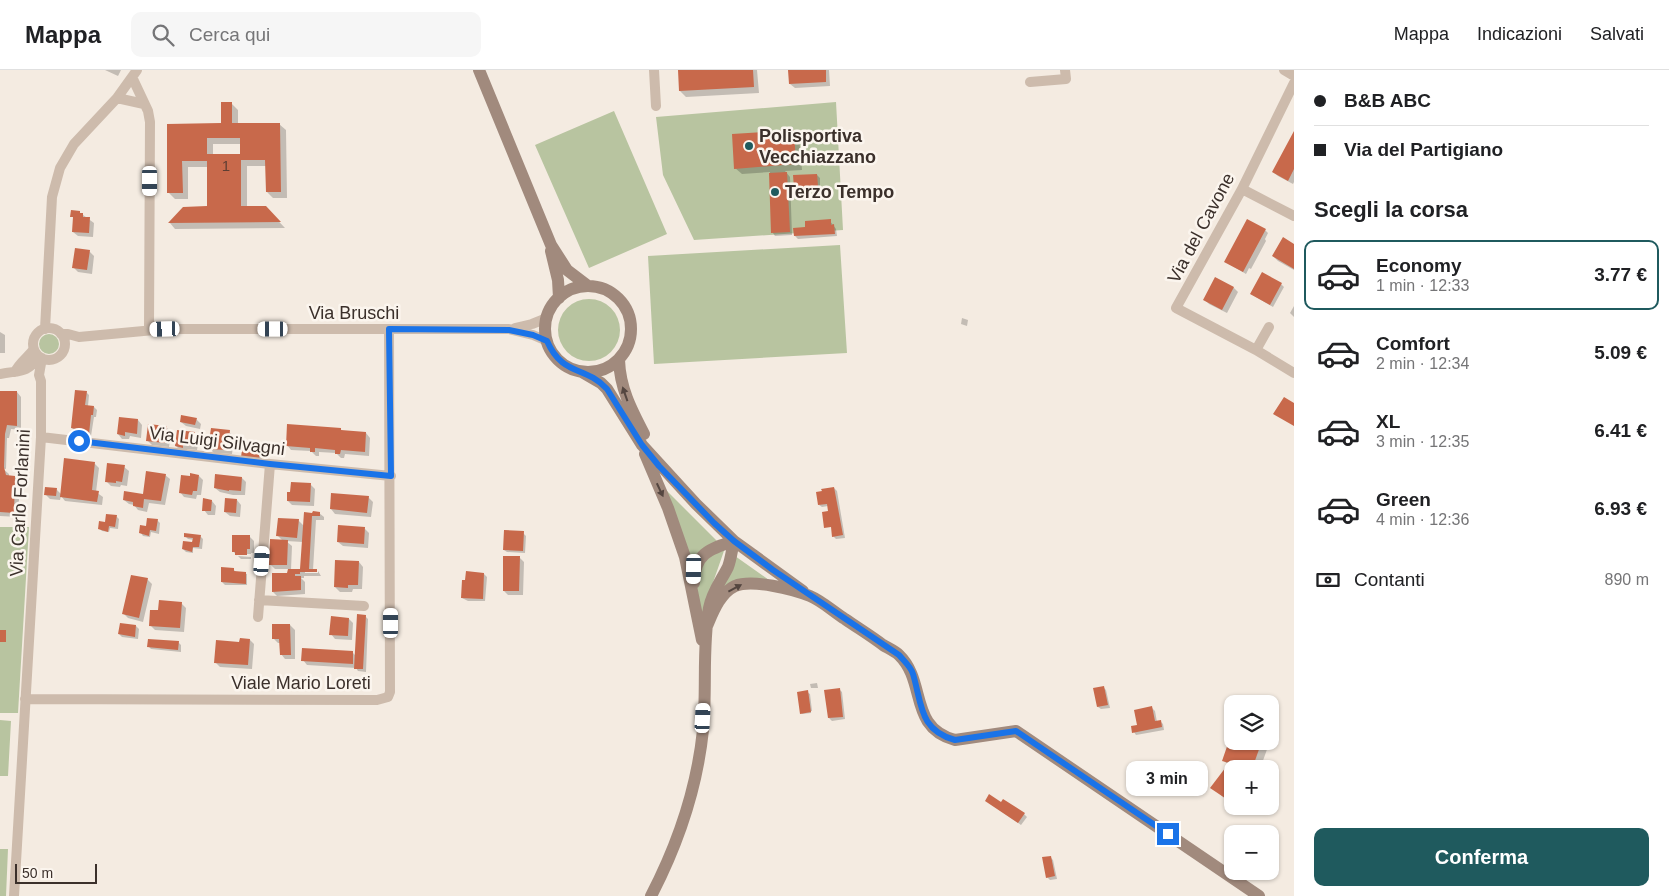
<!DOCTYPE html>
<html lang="it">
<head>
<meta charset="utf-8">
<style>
  body { margin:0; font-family:Helvetica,sans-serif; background:#f6f6f6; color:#202124; height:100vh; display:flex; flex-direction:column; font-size:19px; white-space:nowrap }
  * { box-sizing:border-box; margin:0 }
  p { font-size:16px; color:#757577 }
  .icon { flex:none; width:28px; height:28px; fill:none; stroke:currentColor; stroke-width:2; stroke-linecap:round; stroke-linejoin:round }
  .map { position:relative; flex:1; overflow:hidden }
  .sheet { display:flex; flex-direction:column; background:#fff; width:375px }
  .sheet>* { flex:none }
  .guide { display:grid; align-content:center; height:110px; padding:0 20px; background:#fff }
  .buttons { position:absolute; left:1224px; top:625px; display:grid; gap:10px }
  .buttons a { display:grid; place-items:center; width:55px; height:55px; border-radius:10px; background:#fff; box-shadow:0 1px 4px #0004; font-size:25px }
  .scale { position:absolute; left:15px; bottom:12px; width:82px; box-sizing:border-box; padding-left:5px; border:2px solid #3b302b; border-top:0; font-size:14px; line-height:18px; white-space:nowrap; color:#3b302b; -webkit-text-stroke:4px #fbf5ee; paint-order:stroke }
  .end { position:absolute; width:22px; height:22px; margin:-11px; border:6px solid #1a73e8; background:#fff; box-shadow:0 0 0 2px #fff }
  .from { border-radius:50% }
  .bubble { position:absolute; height:35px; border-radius:10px; background:#fff; box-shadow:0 1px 4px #0004; font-size:16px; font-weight:600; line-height:35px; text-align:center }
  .car { position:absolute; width:15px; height:30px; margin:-15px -8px; border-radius:6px; box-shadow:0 0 4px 1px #0007; background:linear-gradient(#fff 24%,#345 0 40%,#fff 0 76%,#345 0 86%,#fff 0) }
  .guide b { display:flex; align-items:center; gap:18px; height:48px; font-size:19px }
  .guide b+b { border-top:1px solid #e0e0e0 }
  .guide i { width:12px; height:12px; background:#202124 }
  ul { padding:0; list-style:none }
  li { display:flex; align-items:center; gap:15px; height:70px; margin:0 10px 8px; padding:0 10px; border:2px solid transparent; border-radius:10px }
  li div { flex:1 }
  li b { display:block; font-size:19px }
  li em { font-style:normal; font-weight:600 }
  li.selected { border-color:#1f5a5e }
  li>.icon { width:45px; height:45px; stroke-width:1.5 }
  h2 { padding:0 20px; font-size:22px; line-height:60px }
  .pay { display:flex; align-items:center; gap:12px; height:55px; padding:0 20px; font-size:19px }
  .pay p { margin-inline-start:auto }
  .primary-button { display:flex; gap:10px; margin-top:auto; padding:10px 20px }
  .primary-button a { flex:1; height:58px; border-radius:10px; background:#1f5a5e; color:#fff; font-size:20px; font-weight:600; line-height:58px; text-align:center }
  header { display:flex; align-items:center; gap:30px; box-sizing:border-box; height:70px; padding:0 25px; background:#fff; border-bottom:1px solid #e0e0e0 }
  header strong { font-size:24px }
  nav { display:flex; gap:28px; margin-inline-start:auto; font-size:18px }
  .search { width:350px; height:45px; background:#f6f6f6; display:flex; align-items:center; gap:12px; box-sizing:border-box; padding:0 18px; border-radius:10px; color:#757577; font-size:19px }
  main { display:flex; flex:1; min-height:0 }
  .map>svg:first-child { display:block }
</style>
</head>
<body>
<header>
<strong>Mappa</strong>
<div class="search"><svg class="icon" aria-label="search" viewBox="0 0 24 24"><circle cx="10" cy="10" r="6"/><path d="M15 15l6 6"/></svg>Cerca qui</div>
<nav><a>Mappa</a><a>Indicazioni</a><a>Salvati</a></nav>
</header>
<main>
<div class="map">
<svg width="1294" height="826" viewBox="0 0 1294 826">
  <rect width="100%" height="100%" fill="#f4ebe1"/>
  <!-- green -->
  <path fill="#b8c4a0" d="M836,32l7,128 -149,10 -31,-65 -7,-58z
    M614,41l53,123 -78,34 -54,-123z
    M840,175l7,108 -193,11 -6,-108z
    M558 260a31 31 0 1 1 62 0a31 31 0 1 1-62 0Z
    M39 274a10 10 0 1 1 20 0a10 10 0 1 1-20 0Z
    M665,419l52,52 -26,26z
    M0,457h29l-11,186h-18z
    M725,478l-15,43 -8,27 -5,-19 -1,-21 12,-22z
    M735,486l34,24 -51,13z
    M0,650l11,1 -3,55h-8z
    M0,779h8l-2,47h-6z"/>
  <!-- shadow -->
  <path fill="#0003" fill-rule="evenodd" d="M105,0h16l-3,6z
    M679,0h78l2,23 -73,4 -6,-6z
    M789,0h40l1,16 -35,2 -5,-4z
    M231,33l7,7v14h41l7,6 1,68h-14l-6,-6v-26h-20v41h18l20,21 -110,1 -5,-6 38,-15v-41h-20v32h-13l-6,-6 -1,-68h54zM213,74h28l1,11 -29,1z
    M793,61l6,6 3,33 -17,1 5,6 2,58 -17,1 -2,-3 -3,-61 -28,2 -7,-6z
    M1294,64v48l-1,2 -15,-8 -5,-4z
    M817,105l3,3v11l-22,1 -3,-3z
    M79,142l15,11 -1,14 -15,-1 -5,-4 1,-13 -2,-3z
    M830,151l6,8 1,7 -39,3 -3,-3 12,-8z
    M1265,160l3,3 -3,6 1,2 -15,28 -2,-1 -3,6 -17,-10z
    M1294,175v25l-16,-9 -5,-5z
    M89,181l5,5 -2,18 -14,-2 -4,-4z
    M1216,208l18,10 4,4 -11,21 -18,-9 -4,-4z
    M1281,214l3,3 -11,20 -22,-13z
    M1294,236v11l-4,-4z
    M962,248l6,2 -1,6 -6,-2z
    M0,262l5,3v18h-5z
    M0,322h17l4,5v33l-10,-1 -2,9h-2l-1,31 -4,-1 7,6v3h6l4,5v35l-19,-1z
    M86,322l3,3 -1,11 6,1 3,3 -1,7h-2l-3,19 -7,-1 -3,-3 -6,-1 -3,-3z
    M196,349l5,5 -1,5 -14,-3 -5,-4z
    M138,350l4,5 -1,13 -11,-2 -1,3h-7l-4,-5z
    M166,357l5,5 -2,15 -17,-2 -5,-5z
    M340,359l3,2 23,2 4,5 -1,18 -24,-2 -1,4h-3l-5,-5 -17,-1v4h-3l-5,-5 -20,-1 -4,-5z
    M229,362l5,4 -2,18 -18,-1 -4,-4z
    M194,363l5,5 -2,12 -10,-1v3l-6,-1 -5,-5z
    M260,377l5,5 -2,12 -16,-2z
    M65,389l30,5 4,4 -3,24 7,5 -1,8 -37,-4 -4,-5 -1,4 -10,-1 -5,-5 11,-5 5,5z
    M124,397l5,4 -2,15 -6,-1 -1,2 -9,-1 -5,-5z
    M165,405l5,4 -5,26 -16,-2 -2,9 -9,-2 -4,-5 -5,-1 -5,-4 20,-5z
    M199,406l4,4 -2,15h-4l-1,4 -12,-2 -4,-5z
    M242,408l4,4 -1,13h-12l-13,-3 -5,-4z
    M310,414l5,5 -1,17 -22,-1 -4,-4z
    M834,418l3,3 8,47 -9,1 -3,-3 -1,-9h-7l5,-13 -2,-8 -6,1 -3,-2z
    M368,427l5,5 -2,15 -36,-3 -4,-5z
    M237,430l4,5 -1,12 -10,-1 -5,-4z
    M212,431l4,5 -1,9h-7l-4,-5z
    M305,443h14l5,4v3h-8l-3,50 4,1h-12v2h13v-2l3,5h-17v2h-3l4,4v12l-28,2 -4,-4 16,-18v-5h-14l-5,-5 13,-23 -5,-5 20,-16 6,6zM286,471l17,1 -1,29 -11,-1 1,-24z
    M116,446l3,3 -1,10 -8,-1 -1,4 -7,-1 -2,-2z
    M157,450l3,3 -1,11 -8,-2 -1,5 -7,-1 -2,-3z
    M365,459l4,4 -1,15 -25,-2 -5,-4z
    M523,463l3,3 -1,17 -18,-1 -3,-2z
    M185,466h15l3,3 -1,10 -9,-1v5l-7,-1 -3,-3 10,-6 1,-3 -6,-1z
    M249,466l5,5v12h-3v1h-15l1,2 -4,-5z
    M238,486l13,1v2h-10z
    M519,487l5,5 -1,33h-15l-4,-4z
    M359,492l4,5 -1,22h-9l-1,3h-12l-5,-5z
    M233,499l3,3 11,2v11h-22l-3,-3z
    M484,504l3,3 -2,24h-17l-6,-3z
    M147,509l5,5 -9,38 -15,-4 -4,-4z
    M181,533l5,5 -2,24 -29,-2 -5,-5 9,-13z
    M365,546l3,3 -2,53 -8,-1 -2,-3 -49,-3 -4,-5 50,-7 3,3z
    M349,549l4,4 -1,17 -17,-1 -4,-5z
    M290,555l5,5v29h-10l-4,-5v-11h-3l-5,-5z
    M136,556l3,3 -1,10 -16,-2 -3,-3z
    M250,570l4,4 -2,25 -32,-2 -5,-5 26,-19z
    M178,572l3,3v7l-30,-3 -2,-2z
    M817,613l1,5h-7l-1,-4z
    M1103,617l3,3 4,18 -9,1 -3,-2z
    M839,619l3,3 3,27 -13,2 -3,-3z
    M807,622l3,2 2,17h-1v2l-9,1 -1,-1z
    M1152,638l3,3 2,11 3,-1 3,3 1,6 -28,5 -2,-3z
    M1270,643l7,6 -7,21z
    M1232,665v6h38l-10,28h-28v35l-20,-16 17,-23 -5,-4z
    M989,733l35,11 3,3 -6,8z
    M1050,787l3,3 4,19 -7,1 -3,-3z"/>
  <!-- building -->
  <path fill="#c8694b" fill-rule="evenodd" d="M678,0h75l1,17 -75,4z
    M788,0h38v12l-37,2z
    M221,32h11v21h48l1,69h-15l-1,-32h-24v46h25l15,16 -113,1 15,-16 24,-1v-45h-25l1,32h-16v-69l54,-1zM207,68h33v16h-33z
    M794,60l2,34 -62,5 -2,-35z
    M1294,61v38l-6,12 -16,-9z
    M787,102l3,60 -19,1 -2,-60z
    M817,104l1,12 -24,2 -1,-13z
    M71,140l9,1v2h3v4h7l-1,16 -17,-1 1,-15h-3z
    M831,149v6l3,-1 1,10 -41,2 -1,-8 12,-1v-6z
    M1247,149l19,10 -23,43 -19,-10z
    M1283,167l11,7v25l-22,-13z
    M75,178l15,2 -3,20 -15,-2z
    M1262,202l20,11 -12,22 -20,-11z
    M1215,207l19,10 -12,23 -19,-10z
    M75,320l12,1 -2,14 9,1 -1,9h-2l-2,19 -9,-1 1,-3 -10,-2z
    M0,321h17v35l-10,-1 -2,9 -1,33 2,8 9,1 -1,37 -14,-1z
    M1284,327l10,6v23l-21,-12z
    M181,345l16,3 -2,7 -15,-3z
    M119,347l19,2 -1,15 -12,-2v4l-8,-2z
    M148,354l19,2 -2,17 -19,-2z
    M287,354l54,4v2l25,2 -1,20 -24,-2 -1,4h-5v-4l-20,-2v4h-5v-4l-24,-2z
    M211,358l19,2 -2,20 -20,-1z
    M177,360l18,2 -2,14 -10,-1v3l-8,-2z
    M243,373l18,3 -2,14 -18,-3z
    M64,388l31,4 -3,28 7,1 -2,11 -37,-5z
    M107,393l18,2 -3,17 -6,-1v2l-11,-1z
    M146,401l20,3 -5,27 -17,-2 -1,9 -10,-2v-4l-10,-2 1,-9 19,3z
    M190,403l9,2 -2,16h-4l-1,4 -13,-2 2,-18 9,1z
    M215,404l27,3 -1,14 -12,-1v1l-15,-3z
    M291,412l20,1 -1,19 -23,-1v-9h3z
    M45,417l12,1 -1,8 -12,-1z
    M834,417l9,48 -11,2 -1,-10 -7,1 -2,-16 6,-1 -1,-7 -9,1 -2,-13 6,-1 -1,-2z
    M331,423l38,3 -2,17 -37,-4z
    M203,428l9,2 -1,11h-9z
    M225,428l12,1 -1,14 -12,-1z
    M313,441l7,1v4h-8l-3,53h8v3h-17v2h-5v2h6v14l-29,2v-19h15l1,-4h12l4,-57 8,1z
    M106,444l11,1 -2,12 -6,-1 -1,6 -10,-3 1,-8 6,1z
    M147,448l11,1 -2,12 -6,-1 -1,6 -10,-3 1,-8 6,1z
    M278,448l21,1 -2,19 -21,-2z
    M338,455l27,2 -1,17 -27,-2z
    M504,460l20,1 -1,20 -20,-1z
    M184,463l17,2 -2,12h-6l-1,5 -10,-3 1,-8 9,1 1,-4 -9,-1z
    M232,465h18v14h-3v6h-12v-3h-3z
    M270,469l18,1 -1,25h-18z
    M503,486h17l-1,35h-16z
    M335,490l24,1 -1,24h-10v3l-14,-1z
    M221,497l13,1v3l12,1v12l-25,-2z
    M466,501l18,2 -1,26 -22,-1 1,-18h3z
    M131,505l17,3 -9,40 -17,-4z
    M159,530l23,2 -2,26 -31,-2 1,-16h8z
    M357,544l9,1 -3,54h-9z
    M331,546l18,2 -1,18 -19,-1z
    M120,553l16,2 -1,12 -17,-3z
    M272,554h18l1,31h-11l-1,-16h-7z
    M0,560h6v12h-6z
    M240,568l10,1 -2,26 -34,-2 2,-23 23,2z
    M148,569l31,2 -1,9 -31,-3z
    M302,578l51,3v13l-52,-3z
    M1104,616l4,19 -11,2 -4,-19z
    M840,618l3,29 -15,1 -4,-28z
    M808,620l3,22 -11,2 -3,-22z
    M1152,636l3,15 6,-1 1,7 -30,6 -1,-7 6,-1 -3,-15z
    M1232,662v9h30l-10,28h-20l-1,33 -21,-14 19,-25 -7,-2z
    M989,724l12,8 2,-3 22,14 -7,10 -33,-22z
    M1051,786l4,20 -9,2 -4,-21z"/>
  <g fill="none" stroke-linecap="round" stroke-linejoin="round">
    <!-- street -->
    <path stroke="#cdbbac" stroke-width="10" d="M654,0l2,36
      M1284,0l10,6
      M132,7l16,34 2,11 -1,207
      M1030,12l36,-3 -1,-9
      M1294,13l-52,106 -66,119 80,42 38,23
      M117,28l27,6
      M1242,119l52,27
      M515,258l17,-4 15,-6
      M33 274a16 16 0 1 1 32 0a16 16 0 1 1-32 0Z
      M45,259l7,-132 8,-29 14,-24 43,-46 20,-28
      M61,264h7l11,3 86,-8h344l24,6 14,6
      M1256,280l13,-23
      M15,302c3,-8 13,-15 19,-23
      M0,304c21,-4 25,0 40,-17
      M41,367l229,27 121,12
      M259,530l105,6
      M258,547l12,-153
      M25,629l352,1 11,-3 2,-5 -1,-363
      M14,826l27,-459v-56l-2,-6 3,-17"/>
    <!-- secondary -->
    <path stroke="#a18a7d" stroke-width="12" d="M479,0l72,175 16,25 21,16
      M551,181l7,29 1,18
      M545 259a43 43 0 1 1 86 0a43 43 0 1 1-86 0Z
      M619,290c1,28 12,49 25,74
      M582,302l19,11 6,6 35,56 54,59 38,37 69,50
      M645,384l23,54 17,49 17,83
      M694,513c0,-29 15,-34 40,-42
      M707,556c6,-14 13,-33 28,-40 17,-7 58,3 75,10 12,5 24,16 35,23 13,9 26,17 38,26 5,3 12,6 16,10 28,27 9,72 56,85l61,-9 243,165
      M651,826c27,-52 46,-108 52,-166 4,-41 -1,-82 6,-122 3,-16 12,-27 19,-41 3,-8 4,-18 6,-26"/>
  </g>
  <!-- one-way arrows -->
  <defs><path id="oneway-solid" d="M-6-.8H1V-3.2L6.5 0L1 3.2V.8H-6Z" transform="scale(1.25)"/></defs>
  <g fill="#544640">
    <use href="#oneway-solid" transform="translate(625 324) rotate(-109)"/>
    <use href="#oneway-solid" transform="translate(660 420) rotate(65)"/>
    <use href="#oneway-solid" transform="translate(735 518) rotate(-28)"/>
  </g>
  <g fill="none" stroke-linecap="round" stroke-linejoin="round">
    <!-- route -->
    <path stroke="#1a73e8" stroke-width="6" d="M79,371l191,23 121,12 -2,-147 120,1 24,5 14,6c16,36 38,24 60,48l35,56 17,21 55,57 20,18 39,29 126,85c5,6 12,12 14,19 9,30 6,56 42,66l61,-9 152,103"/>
  </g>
  <!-- markers -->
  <g fill="#1f5a5e" stroke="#fbf5ee" stroke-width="2">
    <circle cx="749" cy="76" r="5"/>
    <circle cx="775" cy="122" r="5"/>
  </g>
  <g text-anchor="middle" stroke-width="5" stroke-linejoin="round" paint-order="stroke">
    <!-- number labels -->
    <g font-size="15" fill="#5e3e33">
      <text x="226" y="101">1</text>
    </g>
    <!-- poi labels -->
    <g font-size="18" font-weight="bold" fill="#3b302b" stroke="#fbf5ee" text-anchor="start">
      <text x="759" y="72">Polisportiva<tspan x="759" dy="21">Vecchiazzano</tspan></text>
      <text x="785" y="128">Terzo Tempo</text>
    </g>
    <!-- street labels -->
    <g font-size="18" fill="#3b302b" stroke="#fbf5ee">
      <text transform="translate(1201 158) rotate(-62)" y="6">Via del Cavone</text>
      <text x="354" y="249">Via Bruschi</text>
      <text transform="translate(217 371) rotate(7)" y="6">Via Luigi Silvagni</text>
      <text transform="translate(20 433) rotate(-87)" y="6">Via Carlo Forlanini</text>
      <text x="301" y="619">Viale Mario Loreti</text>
    </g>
  </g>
</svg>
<div class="buttons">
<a><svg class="icon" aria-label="layers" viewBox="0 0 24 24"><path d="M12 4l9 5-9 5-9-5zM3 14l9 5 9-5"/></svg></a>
<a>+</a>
<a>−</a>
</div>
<div class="scale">50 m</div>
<i class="end from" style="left:79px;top:371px"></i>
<i class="end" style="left:1168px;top:764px"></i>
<div class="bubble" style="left:1126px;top:691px;width:82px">3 min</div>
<i class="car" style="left:150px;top:111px;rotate:180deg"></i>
<i class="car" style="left:165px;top:259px;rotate:268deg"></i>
<i class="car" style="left:273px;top:259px;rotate:270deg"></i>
<i class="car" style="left:262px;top:491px;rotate:4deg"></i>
<i class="car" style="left:694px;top:499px;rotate:181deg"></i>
<i class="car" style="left:391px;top:553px;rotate:0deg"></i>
<i class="car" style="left:703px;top:648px;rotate:3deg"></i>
</div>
<section class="sheet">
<div class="guide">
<b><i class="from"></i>B&amp;B ABC</b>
<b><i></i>Via del Partigiano</b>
</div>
<h2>Scegli la corsa</h2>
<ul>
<li class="selected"><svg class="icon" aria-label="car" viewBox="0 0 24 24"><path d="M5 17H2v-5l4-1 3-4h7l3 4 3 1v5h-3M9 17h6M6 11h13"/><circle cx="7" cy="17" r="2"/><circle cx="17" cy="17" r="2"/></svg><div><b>Economy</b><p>1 min · 12:33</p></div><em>3.77 €</em></li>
<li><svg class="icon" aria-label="car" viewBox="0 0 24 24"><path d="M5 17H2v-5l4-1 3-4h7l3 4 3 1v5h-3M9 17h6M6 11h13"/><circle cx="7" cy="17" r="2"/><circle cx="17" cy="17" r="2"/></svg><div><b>Comfort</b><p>2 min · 12:34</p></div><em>5.09 €</em></li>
<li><svg class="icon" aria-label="car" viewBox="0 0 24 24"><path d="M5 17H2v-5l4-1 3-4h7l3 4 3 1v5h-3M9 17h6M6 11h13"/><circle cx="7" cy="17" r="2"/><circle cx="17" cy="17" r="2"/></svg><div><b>XL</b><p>3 min · 12:35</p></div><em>6.41 €</em></li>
<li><svg class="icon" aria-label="car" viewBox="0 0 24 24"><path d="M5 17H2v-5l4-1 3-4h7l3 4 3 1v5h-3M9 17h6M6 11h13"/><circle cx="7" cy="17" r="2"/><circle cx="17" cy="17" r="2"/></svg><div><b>Green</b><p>4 min · 12:36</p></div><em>6.93 €</em></li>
</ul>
<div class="pay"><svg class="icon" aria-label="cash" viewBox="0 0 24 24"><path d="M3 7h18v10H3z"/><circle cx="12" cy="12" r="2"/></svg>Contanti<p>890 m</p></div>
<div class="primary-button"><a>Conferma</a></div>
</section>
</main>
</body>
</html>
